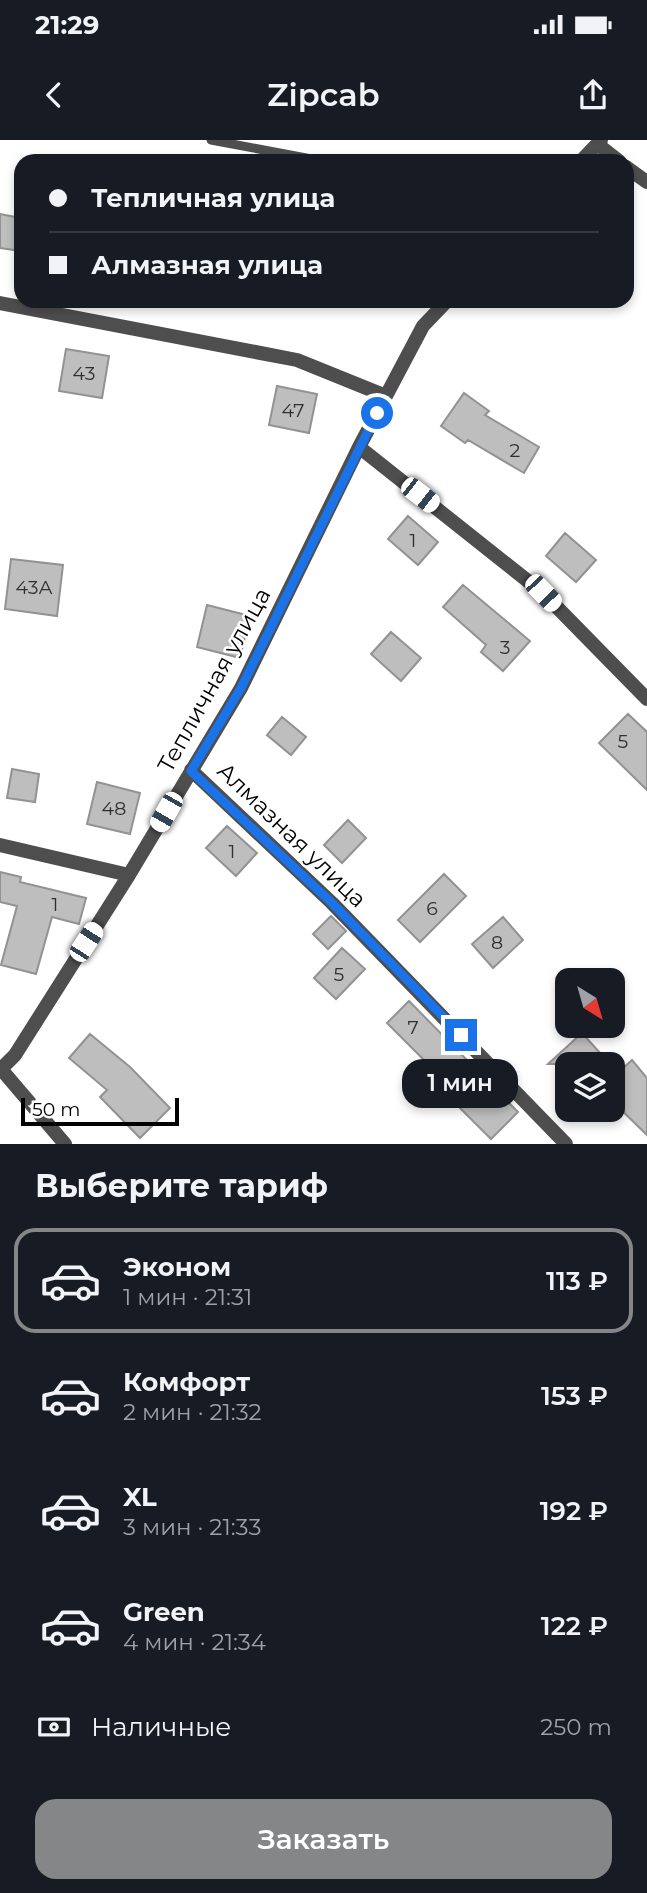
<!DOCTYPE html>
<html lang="ru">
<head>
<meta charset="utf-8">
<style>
  body { margin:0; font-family:Montserrat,sans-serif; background:#242831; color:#f1f3f6; height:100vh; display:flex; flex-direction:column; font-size:26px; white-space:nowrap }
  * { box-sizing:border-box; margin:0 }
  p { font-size:23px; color:#9ea1a6 }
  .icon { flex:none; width:38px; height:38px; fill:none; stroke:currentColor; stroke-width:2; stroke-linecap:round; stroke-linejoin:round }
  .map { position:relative; height:1004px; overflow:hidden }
  .details { display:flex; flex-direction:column; background:#171b24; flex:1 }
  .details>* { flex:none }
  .top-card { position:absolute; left:14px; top:14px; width:620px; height:154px; border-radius:21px; box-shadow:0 4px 10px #0003; display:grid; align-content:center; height:154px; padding:0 35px; background:#171b24 }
  .needle { width:46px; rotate:143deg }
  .controls { position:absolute; left:555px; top:828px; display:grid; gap:14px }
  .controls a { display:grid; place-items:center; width:70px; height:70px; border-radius:14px; background:#171b24; box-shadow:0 4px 10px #0003; font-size:35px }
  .scale { position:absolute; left:21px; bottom:18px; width:158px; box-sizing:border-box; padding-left:7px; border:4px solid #000; border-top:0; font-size:19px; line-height:24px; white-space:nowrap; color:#000; -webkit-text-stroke:5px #fff; paint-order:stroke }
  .end { position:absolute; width:32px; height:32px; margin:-16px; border:9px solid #1a73e8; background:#fff; box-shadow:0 0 0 4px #fff }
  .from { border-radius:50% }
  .bubble { position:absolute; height:49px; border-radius:21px; background:#171b24; box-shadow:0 4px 10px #0003; font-size:23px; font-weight:600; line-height:49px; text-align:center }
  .car { position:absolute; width:21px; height:42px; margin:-21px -10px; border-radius:9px; box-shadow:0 0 5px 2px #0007; background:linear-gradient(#fff 24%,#345 0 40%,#fff 0 76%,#345 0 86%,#fff 0) }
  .top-card b { display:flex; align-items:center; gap:24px; height:66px; font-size:26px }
  .top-card b+b { border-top:2px solid #363941 }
  .top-card i { width:18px; height:18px; background:#f1f3f6 }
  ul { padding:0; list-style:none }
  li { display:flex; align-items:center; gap:21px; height:105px; margin:0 14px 10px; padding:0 21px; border:4px solid transparent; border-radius:21px }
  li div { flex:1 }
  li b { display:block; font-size:26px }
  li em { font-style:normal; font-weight:600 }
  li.current { border-color:#858687 }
  li>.icon { width:63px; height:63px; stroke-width:1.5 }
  h2 { padding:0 35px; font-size:32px; line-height:84px }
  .pay { display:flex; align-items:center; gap:18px; height:77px; padding:0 35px; font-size:26px }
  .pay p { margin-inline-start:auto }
  .button { display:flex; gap:14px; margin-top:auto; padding:14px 35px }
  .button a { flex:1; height:80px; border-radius:21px; background:#858687; color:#fff; font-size:28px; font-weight:600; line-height:80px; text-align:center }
  .status { display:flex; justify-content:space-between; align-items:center; height:49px; padding:0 35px; background:#171b24; direction:ltr }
  .status svg { height:19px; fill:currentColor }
  header { display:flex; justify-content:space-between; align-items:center; height:91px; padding:0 35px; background:#171b24; font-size:32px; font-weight:600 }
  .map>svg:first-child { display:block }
</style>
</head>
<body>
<div class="status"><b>21:29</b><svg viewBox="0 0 49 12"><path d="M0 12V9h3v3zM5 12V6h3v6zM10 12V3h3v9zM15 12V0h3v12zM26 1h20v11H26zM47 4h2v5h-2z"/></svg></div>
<header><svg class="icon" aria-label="back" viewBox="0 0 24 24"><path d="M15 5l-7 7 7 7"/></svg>Zipcab<svg class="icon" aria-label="share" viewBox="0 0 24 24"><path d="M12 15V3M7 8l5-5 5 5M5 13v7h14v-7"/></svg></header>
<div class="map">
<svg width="647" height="1004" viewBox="0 0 647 1004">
  <rect width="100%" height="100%" fill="#fff"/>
  <!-- building -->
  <path fill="#bebebe" stroke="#929292" stroke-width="2" d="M0,74l21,4v33l-21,-3z
    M66,209l43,7 -7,42 -43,-7z
    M277,246l40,8 -8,39 -40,-8z
    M464,253l25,18 -4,4 54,32 -15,26 -56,-33 -3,3 -24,-17z
    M408,376l30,26 -20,23 -30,-26z
    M565,393l31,27 -20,22 -30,-26z
    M11,419l52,6 -6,51 -52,-7z
    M463,445l67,56 -27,30 -22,-19 5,-7 -43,-38z
    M207,465l43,11 -10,42 -43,-11z
    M391,492l30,26 -20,23 -30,-27z
    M628,574l19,18v58l-48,-47z
    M282,577l24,20 -15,18 -24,-20z
    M12,629l27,5 -4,28 -28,-4z
    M97,642l43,11 -10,41 -43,-10z
    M348,680l18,18 -24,25 -18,-18z
    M227,686l30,27 -21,23 -30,-28z
    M0,732l21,5 -1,5 66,16 -7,26 -27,-7 -16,57 -35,-9 16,-59 -17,-4z
    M444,734l22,22 -46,46 -22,-22z
    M331,776l15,15 -18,18 -15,-15z
    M503,777l20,23 -30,28 -21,-24z
    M342,808l23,21 -29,30 -22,-21z
    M409,861l109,111 -27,27 -59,-59 6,-6 -51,-51z
    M582,893l28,31h-62z
    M90,894l40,33 40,41 -30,30 -40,-41 7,-7 -38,-32z
    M632,920l15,18v57l-35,-34v-23z"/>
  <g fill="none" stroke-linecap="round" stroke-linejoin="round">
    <!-- lane -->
    <path stroke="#4e4e4e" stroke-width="9" d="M211,0l111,21"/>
    <!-- street -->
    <path stroke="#4e4e4e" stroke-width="14" d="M597,4l22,17
      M581,21l20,-21
      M626,27l21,15
      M0,163l297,57 89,36
      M359,307l184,146 104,106
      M191,630l141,133 234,241
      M0,705l129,30
      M1,929l64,75
      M0,930l15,-15 114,-180 112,-187 118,-241 64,-121 24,-25"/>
  </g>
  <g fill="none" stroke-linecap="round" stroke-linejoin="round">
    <!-- route -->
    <path stroke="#1a73e8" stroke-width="9" d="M377,273l-136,275 -50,83 141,132 129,132"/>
  </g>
  <g text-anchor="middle" stroke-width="5" stroke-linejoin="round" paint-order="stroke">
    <!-- number labels -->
    <g font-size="19" fill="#303030">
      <text x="84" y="240">43</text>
      <text x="293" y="277">47</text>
      <text x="515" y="317">2</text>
      <text x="413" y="407">1</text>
      <text x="34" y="454">43А</text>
      <text x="505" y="514">3</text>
      <text x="623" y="608">5</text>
      <text x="114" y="675">48</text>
      <text x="232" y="718">1</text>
      <text x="55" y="771">1</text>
      <text x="432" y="775">6</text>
      <text x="497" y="809">8</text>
      <text x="339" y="841">5</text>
      <text x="413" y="894">7</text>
    </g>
    <!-- street labels -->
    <g font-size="23" fill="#000" stroke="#fff">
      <text transform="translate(214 540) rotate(-61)" y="8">Тепличная улица</text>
      <text transform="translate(292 695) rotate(44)" y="8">Алмазная улица</text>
    </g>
  </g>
</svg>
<div class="controls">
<a><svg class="needle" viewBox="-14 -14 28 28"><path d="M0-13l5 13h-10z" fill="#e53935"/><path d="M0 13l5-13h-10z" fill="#9ea1a6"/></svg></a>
<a><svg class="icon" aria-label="layers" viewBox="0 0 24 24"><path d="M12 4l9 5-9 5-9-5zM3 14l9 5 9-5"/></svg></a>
</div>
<div class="scale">50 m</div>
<i class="end from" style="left:377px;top:273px"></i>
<i class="end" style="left:461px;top:895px"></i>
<div class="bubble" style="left:402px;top:919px;width:116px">1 мин</div>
<i class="car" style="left:420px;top:355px;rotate:128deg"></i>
<i class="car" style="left:543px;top:453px;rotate:136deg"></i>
<i class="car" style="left:166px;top:672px;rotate:210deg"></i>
<i class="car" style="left:86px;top:802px;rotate:33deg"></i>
<div class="top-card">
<b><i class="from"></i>Тепличная улица</b>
<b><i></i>Алмазная улица</b>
</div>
</div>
<section class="details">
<h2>Выберите тариф</h2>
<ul>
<li class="current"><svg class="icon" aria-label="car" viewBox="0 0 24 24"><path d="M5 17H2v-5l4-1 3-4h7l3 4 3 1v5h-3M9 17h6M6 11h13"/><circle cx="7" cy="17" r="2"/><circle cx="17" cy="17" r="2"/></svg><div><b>Эконом</b><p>1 мин · 21:31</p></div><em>113 ₽</em></li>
<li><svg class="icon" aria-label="car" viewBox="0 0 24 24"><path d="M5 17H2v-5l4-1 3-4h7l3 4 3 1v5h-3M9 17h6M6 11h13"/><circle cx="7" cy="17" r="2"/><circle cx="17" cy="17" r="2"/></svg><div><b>Комфорт</b><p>2 мин · 21:32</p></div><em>153 ₽</em></li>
<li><svg class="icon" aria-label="car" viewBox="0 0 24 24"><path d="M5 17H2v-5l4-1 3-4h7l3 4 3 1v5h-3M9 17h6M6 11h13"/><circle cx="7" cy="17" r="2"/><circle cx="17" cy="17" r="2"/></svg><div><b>XL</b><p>3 мин · 21:33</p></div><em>192 ₽</em></li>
<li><svg class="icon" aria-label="car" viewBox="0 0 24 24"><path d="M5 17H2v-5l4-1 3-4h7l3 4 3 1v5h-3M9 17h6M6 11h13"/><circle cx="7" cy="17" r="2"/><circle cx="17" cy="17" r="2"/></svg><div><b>Green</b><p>4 мин · 21:34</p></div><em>122 ₽</em></li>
</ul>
<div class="pay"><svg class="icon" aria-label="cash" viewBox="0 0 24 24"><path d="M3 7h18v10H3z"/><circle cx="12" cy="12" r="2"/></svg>Наличные<p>250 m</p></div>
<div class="button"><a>Заказать</a></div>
</section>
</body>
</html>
